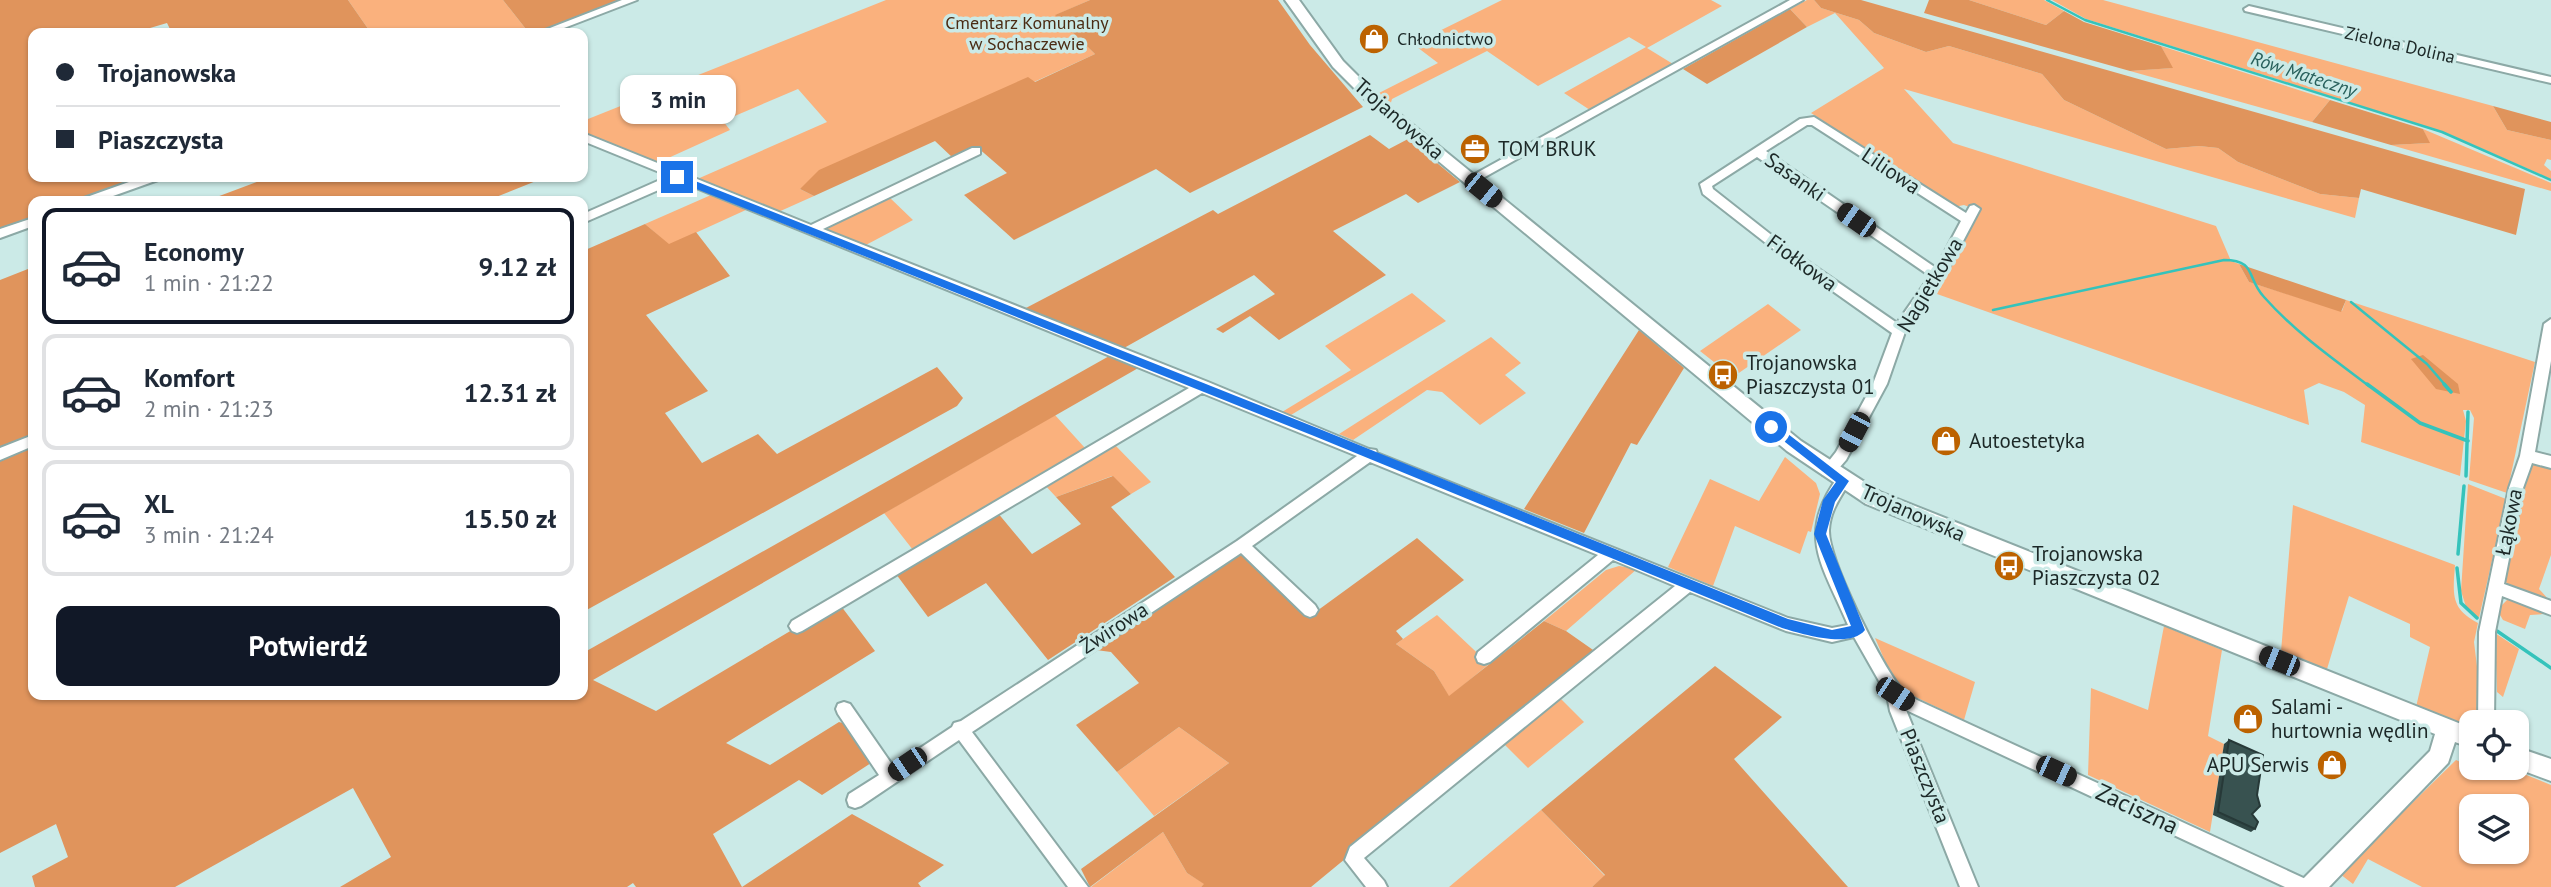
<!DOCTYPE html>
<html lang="pl">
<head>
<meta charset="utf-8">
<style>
  body { margin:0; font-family:"PT Sans",sans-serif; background:#f6f6f7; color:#1f2937; height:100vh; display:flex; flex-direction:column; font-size:26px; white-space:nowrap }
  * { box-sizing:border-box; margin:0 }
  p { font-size:23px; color:#747a83 }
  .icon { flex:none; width:38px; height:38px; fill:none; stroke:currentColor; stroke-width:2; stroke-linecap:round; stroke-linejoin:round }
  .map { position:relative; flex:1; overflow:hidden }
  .details { position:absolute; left:28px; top:196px; width:560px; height:504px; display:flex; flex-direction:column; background:#fff; border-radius:14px; box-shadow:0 2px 5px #0004 }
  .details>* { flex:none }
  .banner { position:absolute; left:28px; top:28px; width:560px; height:154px; border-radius:14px; box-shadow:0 2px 5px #0004; display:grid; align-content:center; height:154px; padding:0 28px; background:#fff }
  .fabs { position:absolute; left:2459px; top:710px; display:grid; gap:14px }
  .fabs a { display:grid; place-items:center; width:70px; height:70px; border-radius:14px; background:#fff; box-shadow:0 2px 5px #0004; font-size:35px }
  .end { position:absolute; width:32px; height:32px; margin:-16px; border:9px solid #1a73e8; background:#fff; box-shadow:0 0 0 4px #fff }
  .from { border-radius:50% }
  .bubble { position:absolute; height:49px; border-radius:14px; background:#fff; box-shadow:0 2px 5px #0004; font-size:23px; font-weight:700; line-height:49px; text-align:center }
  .car { position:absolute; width:21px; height:42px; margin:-21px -10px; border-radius:9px; box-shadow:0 0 5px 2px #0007; background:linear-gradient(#222 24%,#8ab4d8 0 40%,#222 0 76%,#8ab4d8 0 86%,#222 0) }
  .banner b { display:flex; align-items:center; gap:24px; height:66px; font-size:26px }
  .banner b+b { border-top:2px solid #e0e1e3 }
  .banner i { width:18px; height:18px; background:#1f2937 }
  ul { padding:12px 0 0; list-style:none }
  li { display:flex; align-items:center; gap:21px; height:116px; margin:0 14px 10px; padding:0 14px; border:4px solid #e0e1e3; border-radius:14px }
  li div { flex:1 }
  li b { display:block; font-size:26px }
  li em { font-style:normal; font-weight:700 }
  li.active { border-color:#111827 }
  li>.icon { width:63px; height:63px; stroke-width:1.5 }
  .cta { display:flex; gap:14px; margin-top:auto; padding:14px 28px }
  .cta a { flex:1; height:80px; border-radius:14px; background:#111827; color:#fff; font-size:28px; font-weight:700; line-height:80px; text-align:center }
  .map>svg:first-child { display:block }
</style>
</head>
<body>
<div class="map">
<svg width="2551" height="887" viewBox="0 0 2551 887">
  <rect width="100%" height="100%" fill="#cbeae7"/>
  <!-- green -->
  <path fill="#fab17d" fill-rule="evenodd" d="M348,0h155l26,33h-158z
    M886,0h204l-34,15 39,39 -295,135 14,7 -38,17 -81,-33 132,-58 -29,-33 -75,32 7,9 -75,34 -72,-30v-13z
    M1502,0h209l11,6 -75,42 26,16 -83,46 -26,-17 82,-46 -17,-10 -91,49 -51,-35 -95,48 -2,7 -13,-12 61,-31 -25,-19z
    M1807,0h7l7,8 38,12 15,13 52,19 23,-6 93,28 22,26 102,49 33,-3 19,2 20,14 82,32 39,4 -4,20 -451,-129 49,54 263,83 15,35 8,3 10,18 93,29 4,-11 189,62 -28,131 -38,-13 5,-62 -4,-8h-7l3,11 -6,55 -99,-34 4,-37 -21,-13 -25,-9 -15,7 5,35 -372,-131 43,-83 -16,-6 -10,2 -143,-94 73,-45 -49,-55 -28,14 -17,-18z
    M1969,0h75l20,11 -18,14z
    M2052,0h51l390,106 14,24 44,10v20l-4,-1 -3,6 7,6v8l-107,-47 -358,-113z
    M2161,46l169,54 -18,22 -182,-51 42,-3z
    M2423,129l128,54v8l-160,-46 38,-2z
    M711,195l37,14 -79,36 -24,-21z
    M888,196l25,24 -49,26 -39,-16 3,-6z
    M1412,293l34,28 -155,94 -9,-3 69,-42 -26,-24z
    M1768,304l33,26 -68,47 -33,-26z
    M1491,337l30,26 -16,12 21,18 -46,32 -38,-33 -15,-2 -74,50 -14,-6z
    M1055,415l30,33 -172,102 -29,-37z
    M1114,444l37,38 -20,12 -19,-18 -56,21 -12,-13z
    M1785,457l31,26 4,11 -9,38 -3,-1 -8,23 -65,-28 -22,60 -45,-19 42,-88 49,22z
    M2536,462l15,4v89l-12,34 11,12 -42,-15 -4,-8 24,-114z
    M2468,484l38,15 -27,119 -12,-8 -6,-19z
    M2293,505l162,60c-2,29 -5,43 23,58l-4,19 5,41 -2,38 -8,-3 -4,7 -6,-1 -43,-17 14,-60 -20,-10v-13l-61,-28 -22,73 -46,-17z
    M1619,566l18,3 -71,62 -22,-10 62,-51z
    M2509,598l35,10v6l-14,1 -5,14 -22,-9 -6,-10z
    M1437,615l52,49 -40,33 -15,-26 -38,-27z
    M2164,626l58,24 -14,86 16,8 -14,88 -122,-57 3,-87 57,22z
    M2495,633l24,16 -16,48 -6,-5z
    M1875,638l100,44 -11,38 -55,-26 -15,-12z
    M1556,694l28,28 -56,46 -28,-28z
    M1179,727l50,36 -75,53 -37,-44z
    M2456,760l22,10 31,-2 42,17v102h-129l-54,-28 -15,25 -13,-10zM2471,807h45v45h-45z
    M1541,810l64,66 -13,11h-143z
    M1163,832l24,41 18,11 -4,3h-110z"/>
  <!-- forest -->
  <path fill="#e0945c" d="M0,0h348l23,33h-199l-5,-10 -34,10h-100v144h116l-66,24h-50v19l-33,12z
    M503,0h117l-86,33h-5z
    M1090,0h188l32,45 53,62 -173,86 -34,-24 -142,71 -50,-45 43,-22 -30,-26 -24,11 -18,-17 -121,55 -14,-7 19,-19 209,-93 7,5 60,-28 -40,-39z
    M1814,0h47l664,189 -9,46 -155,-46 -2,9 -39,-4 -82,-32 -20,-14 -19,-2 -33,3 -102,-49 -22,-26 -93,-28 -23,6 -52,-19 -15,-13 -38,-12z
    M1929,0h40l77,25 18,-14 20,11 77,24 12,22 -43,3 -206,-58z
    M1790,9l17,18 -100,57 -24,-15z
    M2330,100l93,29 7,14 -39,2 -79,-23z
    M2493,106l58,16v18l-44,-10z
    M1370,135l19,14 19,-10 52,43 -42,21 -12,-9 -73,37 53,44 -107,65 -29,-24 -27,17 -7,-4 59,-35 -21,-19 -130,73 -100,-39 189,-99 5,4z
    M270,177h276l-60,24h-280z
    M645,224l24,20 27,-12 34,44 -84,39 62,76 -43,22 37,50 56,-29 19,20 160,-87 26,31 -6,8 -374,206v-361z
    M2239,264l107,36 -5,12 -92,-30z
    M33,267v167l-33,14v-168z
    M1639,330l45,38 -47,77 -6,-2 -47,90 -60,-24z
    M1111,355l29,12 -547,313 63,31 136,-81 3,3 46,-27 34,45 -149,92 44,22 69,-43 7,2 25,39 -49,32 -23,-15 -86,54 29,53 110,-73 92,51 -26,18 3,4h-285l-3,-4 -6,4h-287l51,-30 -38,-69 -178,99h-140l-3,-11 36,-19 -12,-33 -56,29v-394l33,-15v251h550v-42z
    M2423,355l35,29 2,10 -24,-5 -25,-30z
    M1113,476l18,18 -20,13 64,70 -127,83 -62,-77 -58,34 -32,-43 101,-62 35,42 49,-30 -25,-27z
    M1417,538l47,42 -68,51 7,8 -7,5 38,27 15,25 95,-75 22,10 30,21 -285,235h-110l3,-3 -17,-11 -24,-41 -73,55 -9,-18 148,-106 -50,-36 -62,45 -41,-47 63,-42 -28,-31 -15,-2 147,-100 67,66z
    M1715,666l67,51 -48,42 114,128h-256l13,-12 -64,-65z"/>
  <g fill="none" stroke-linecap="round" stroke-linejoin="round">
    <!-- stream-far1 -->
    <path stroke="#35c3bb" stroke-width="2.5" d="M2047,0l38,20 357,112 109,48
      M2351,302l76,62 19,22
      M1993,310l231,-50c33,0 22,18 40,37 31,35 68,61 105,89"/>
    <!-- stream -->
    <path stroke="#35c3bb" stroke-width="3.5" d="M2367,384l53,39 48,18
      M2444,384l7,8
      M2466,476l2,-64
      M2458,554l6,-68
      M2457,568l4,35 16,15
      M2497,631l54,37
      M2541,777l10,4"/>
    <!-- street casing -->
    <g stroke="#8ca9a6" stroke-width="4">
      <path id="street" d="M622,0h15l-86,33h-14z
        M1790,0h13l-329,183 -4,1 -6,-4z
        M2249,6l302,71v6l-306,-72 -1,-2z
        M1814,117l152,96 4,-7 4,-1 6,4 -29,55 -46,68 -18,52 -41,76 -13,15h-10l-2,-4 15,-19 37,-68 19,-51 -116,-82 -73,-57 -3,-10 100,-65zM1807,125h5l149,96 -25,47 -170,-117zM1757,157l173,119 -33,47 -113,-78 -71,-56 -1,-3z
        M583,133l228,92 161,-77h8v6l-157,75 385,153 161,67 7,1 1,3 411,165 44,10 16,-3c-24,-58 -53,-89 -10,-148h10l2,4c-9,16 -20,29 -21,49 -1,29 51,132 71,157 4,5 11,9 17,13l393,181 3,6h-28l-379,-177 72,177h-18l-70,-176 -3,-16 -33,-58 -22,5 -46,-11 -96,-39 -326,266 20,23 3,6h-21l-21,-27 5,-13 325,-261 -62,-26 -123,102 -6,2 -6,-2 -2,-5 2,-5 120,-97 -228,-93 -118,84 63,59 3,5 -3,5 -5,2 -5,-2 -64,-62 -269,179 116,155h-20l-109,-147 -98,66 -6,2 -6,-2 -2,-6 2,-6 30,-19 -41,-61 -2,-5 2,-5 6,-2 6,2 43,62 59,-39 2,-4 7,-2 276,-180 120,-85 -155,-63 -400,238 -5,2 -5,-2 -3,-5 3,-5 397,-233 -510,-207 -96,42v-9l86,-38 -86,-35z
        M143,177h17l-2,3 -59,21h-17l2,-3z
        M33,218v8l-33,12v-9z
        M2551,319v42l-16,91 16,4v12l-19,-5 -9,25 -19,96 47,17v14l-49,-19 -7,36 -1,91h-16l1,-91 30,-144 11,-32 24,-132z
        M33,435v11l-33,14v-12z"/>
    </g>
    <!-- secondary casing -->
    <g stroke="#8ca9a6" stroke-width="4">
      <path id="secondary" d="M1285,0h14l44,61 38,38 420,342 79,51 591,236v20l-16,-6 -7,21 -119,124h-29l3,-8 127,-128 5,-17 -569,-230 -79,-53 -416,-346 -38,-38z
        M2516,747l35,12v22l-35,-13z"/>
    </g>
    <!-- street -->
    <use href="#street" fill="#fff" fill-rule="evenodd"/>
    <!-- secondary -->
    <use href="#secondary" fill="#fff" fill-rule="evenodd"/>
  </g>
  <!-- wall -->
  <path fill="#304745" d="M2229,740l23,74 3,15 -4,3 -38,-17 11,-71z"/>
  <!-- building -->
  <path fill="#385250" stroke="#273938" stroke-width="2" d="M2229,740l34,15 -6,40 3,11 -8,8 6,8 -3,7 -37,-17z"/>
  <!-- route -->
  <path fill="#1a73e8" d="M674,175h6l642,255 466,189 44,11 19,-4 -37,-92 9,-34 13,-18 -70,-55 9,-3 74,57 -14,21 -9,32 39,96c-15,19 -63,4 -83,-2l-468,-192 -640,-256z"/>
  <!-- icons -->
  <defs>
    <g id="shop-disc" transform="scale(1.575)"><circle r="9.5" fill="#bc6200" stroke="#cbeae7"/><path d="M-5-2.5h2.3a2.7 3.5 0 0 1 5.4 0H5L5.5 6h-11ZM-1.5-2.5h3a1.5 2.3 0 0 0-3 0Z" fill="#fff"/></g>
    <g id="office-disc" transform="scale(1.575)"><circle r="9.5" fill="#bc6200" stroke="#cbeae7"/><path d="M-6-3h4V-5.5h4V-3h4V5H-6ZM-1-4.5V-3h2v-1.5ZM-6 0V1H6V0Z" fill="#fff"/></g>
    <g id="bus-disc" transform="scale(1.575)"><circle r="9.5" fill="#bc6200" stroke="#cbeae7"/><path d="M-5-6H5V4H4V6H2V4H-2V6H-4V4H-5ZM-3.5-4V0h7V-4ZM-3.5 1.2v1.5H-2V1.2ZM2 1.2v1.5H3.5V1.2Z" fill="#fff"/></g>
  </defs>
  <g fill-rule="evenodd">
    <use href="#shop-disc" x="1374" y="39"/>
    <use href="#office-disc" x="1475" y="149"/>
    <use href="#bus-disc" x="1723" y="375"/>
    <use href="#shop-disc" x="1946" y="441"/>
    <use href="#bus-disc" x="2009" y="566"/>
    <use href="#shop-disc" x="2248" y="719"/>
    <use href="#shop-disc" x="2332" y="765"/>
  </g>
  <g text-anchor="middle" stroke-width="7" stroke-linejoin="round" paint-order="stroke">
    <!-- far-park labels -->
    <g font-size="18" fill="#4a2b13" stroke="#cbeae7">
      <text x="1027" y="29">Cmentarz Komunalny<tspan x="1027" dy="21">w Sochaczewie</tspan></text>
    </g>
    <!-- far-poi labels -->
    <g font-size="18" fill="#1c2827" stroke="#cbeae7" text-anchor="start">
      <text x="1397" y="45">Chłodnictwo</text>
    </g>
    <!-- far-street labels -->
    <g font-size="18" fill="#1c2827" stroke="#cbeae7">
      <text transform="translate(2400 45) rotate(13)" y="6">Zielona Dolina</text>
    </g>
    <!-- far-water labels -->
    <g font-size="19" font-style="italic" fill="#28605c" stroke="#cbeae7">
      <text transform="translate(2304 74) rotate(18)" y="7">Rów Mateczny</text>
    </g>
    <!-- street labels -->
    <g font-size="21" fill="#1c2827" stroke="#cbeae7">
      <text transform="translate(1399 119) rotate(41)" y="7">Trojanowska</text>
      <text transform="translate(1891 171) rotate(34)" y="7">Liliowa</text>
      <text transform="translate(1795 177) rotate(35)" y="7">Sasanki</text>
      <text transform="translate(1802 263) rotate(36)" y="7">Fiołkowa</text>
      <text transform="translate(1930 285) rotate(-59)" y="7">Nagietkowa</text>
      <text transform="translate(1913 513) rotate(24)" y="7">Trojanowska</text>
      <text transform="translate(2509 522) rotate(-79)" y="7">Łąkowa</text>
      <text transform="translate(1114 628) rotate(-33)" y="7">Żwirowa</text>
      <text transform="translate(1925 776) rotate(68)" y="7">Piaszczysta</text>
    </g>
    <!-- poi labels -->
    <g font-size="21" fill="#1c2827" stroke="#cbeae7" text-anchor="start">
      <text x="1498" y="156">TOM BRUK</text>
      <text x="1746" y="370">Trojanowska<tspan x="1746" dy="24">Piaszczysta 01</tspan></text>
      <text x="1969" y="448">Autoestetyka</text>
      <text x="2032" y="561">Trojanowska<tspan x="2032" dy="24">Piaszczysta 02</tspan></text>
      <text x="2271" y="714">Salami -<tspan x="2271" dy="24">hurtownia wędlin</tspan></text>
      <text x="2309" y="772" text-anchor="end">APU Serwis</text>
    </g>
    <!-- near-street labels -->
    <g font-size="24" fill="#1c2827" stroke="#cbeae7">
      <text transform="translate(2137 809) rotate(25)" y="8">Zaciszna</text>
    </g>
  </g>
</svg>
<div class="fabs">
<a><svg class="icon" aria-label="locate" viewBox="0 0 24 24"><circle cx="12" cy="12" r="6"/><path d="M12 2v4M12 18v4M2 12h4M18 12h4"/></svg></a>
<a><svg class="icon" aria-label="layers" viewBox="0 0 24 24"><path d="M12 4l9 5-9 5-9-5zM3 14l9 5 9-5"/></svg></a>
</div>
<i class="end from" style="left:1771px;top:427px"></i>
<i class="end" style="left:677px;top:177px"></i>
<div class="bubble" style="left:620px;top:75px;width:116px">3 min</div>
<i class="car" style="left:1483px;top:190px;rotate:129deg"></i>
<i class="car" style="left:1856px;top:220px;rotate:305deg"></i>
<i class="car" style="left:1854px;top:432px;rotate:208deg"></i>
<i class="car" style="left:2279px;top:661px;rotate:292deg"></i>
<i class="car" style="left:1895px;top:694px;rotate:124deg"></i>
<i class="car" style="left:907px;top:764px;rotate:236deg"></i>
<i class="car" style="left:2056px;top:771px;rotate:115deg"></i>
<div class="banner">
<b><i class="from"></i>Trojanowska</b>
<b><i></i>Piaszczysta</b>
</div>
<section class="details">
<ul>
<li class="active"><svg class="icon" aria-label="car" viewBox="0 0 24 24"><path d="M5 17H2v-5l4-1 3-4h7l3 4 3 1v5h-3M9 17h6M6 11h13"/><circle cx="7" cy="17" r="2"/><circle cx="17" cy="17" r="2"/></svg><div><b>Economy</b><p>1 min · 21:22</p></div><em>9.12 zł</em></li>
<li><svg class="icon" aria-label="car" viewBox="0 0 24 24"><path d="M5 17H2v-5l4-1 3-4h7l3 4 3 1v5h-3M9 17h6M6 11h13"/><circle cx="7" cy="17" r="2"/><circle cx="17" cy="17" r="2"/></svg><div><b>Komfort</b><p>2 min · 21:23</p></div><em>12.31 zł</em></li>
<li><svg class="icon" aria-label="car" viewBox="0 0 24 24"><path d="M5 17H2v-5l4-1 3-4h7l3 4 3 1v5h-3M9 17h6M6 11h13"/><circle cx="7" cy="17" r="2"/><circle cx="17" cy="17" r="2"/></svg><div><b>XL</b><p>3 min · 21:24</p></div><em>15.50 zł</em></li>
</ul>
<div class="cta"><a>Potwierdź</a></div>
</section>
</div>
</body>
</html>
